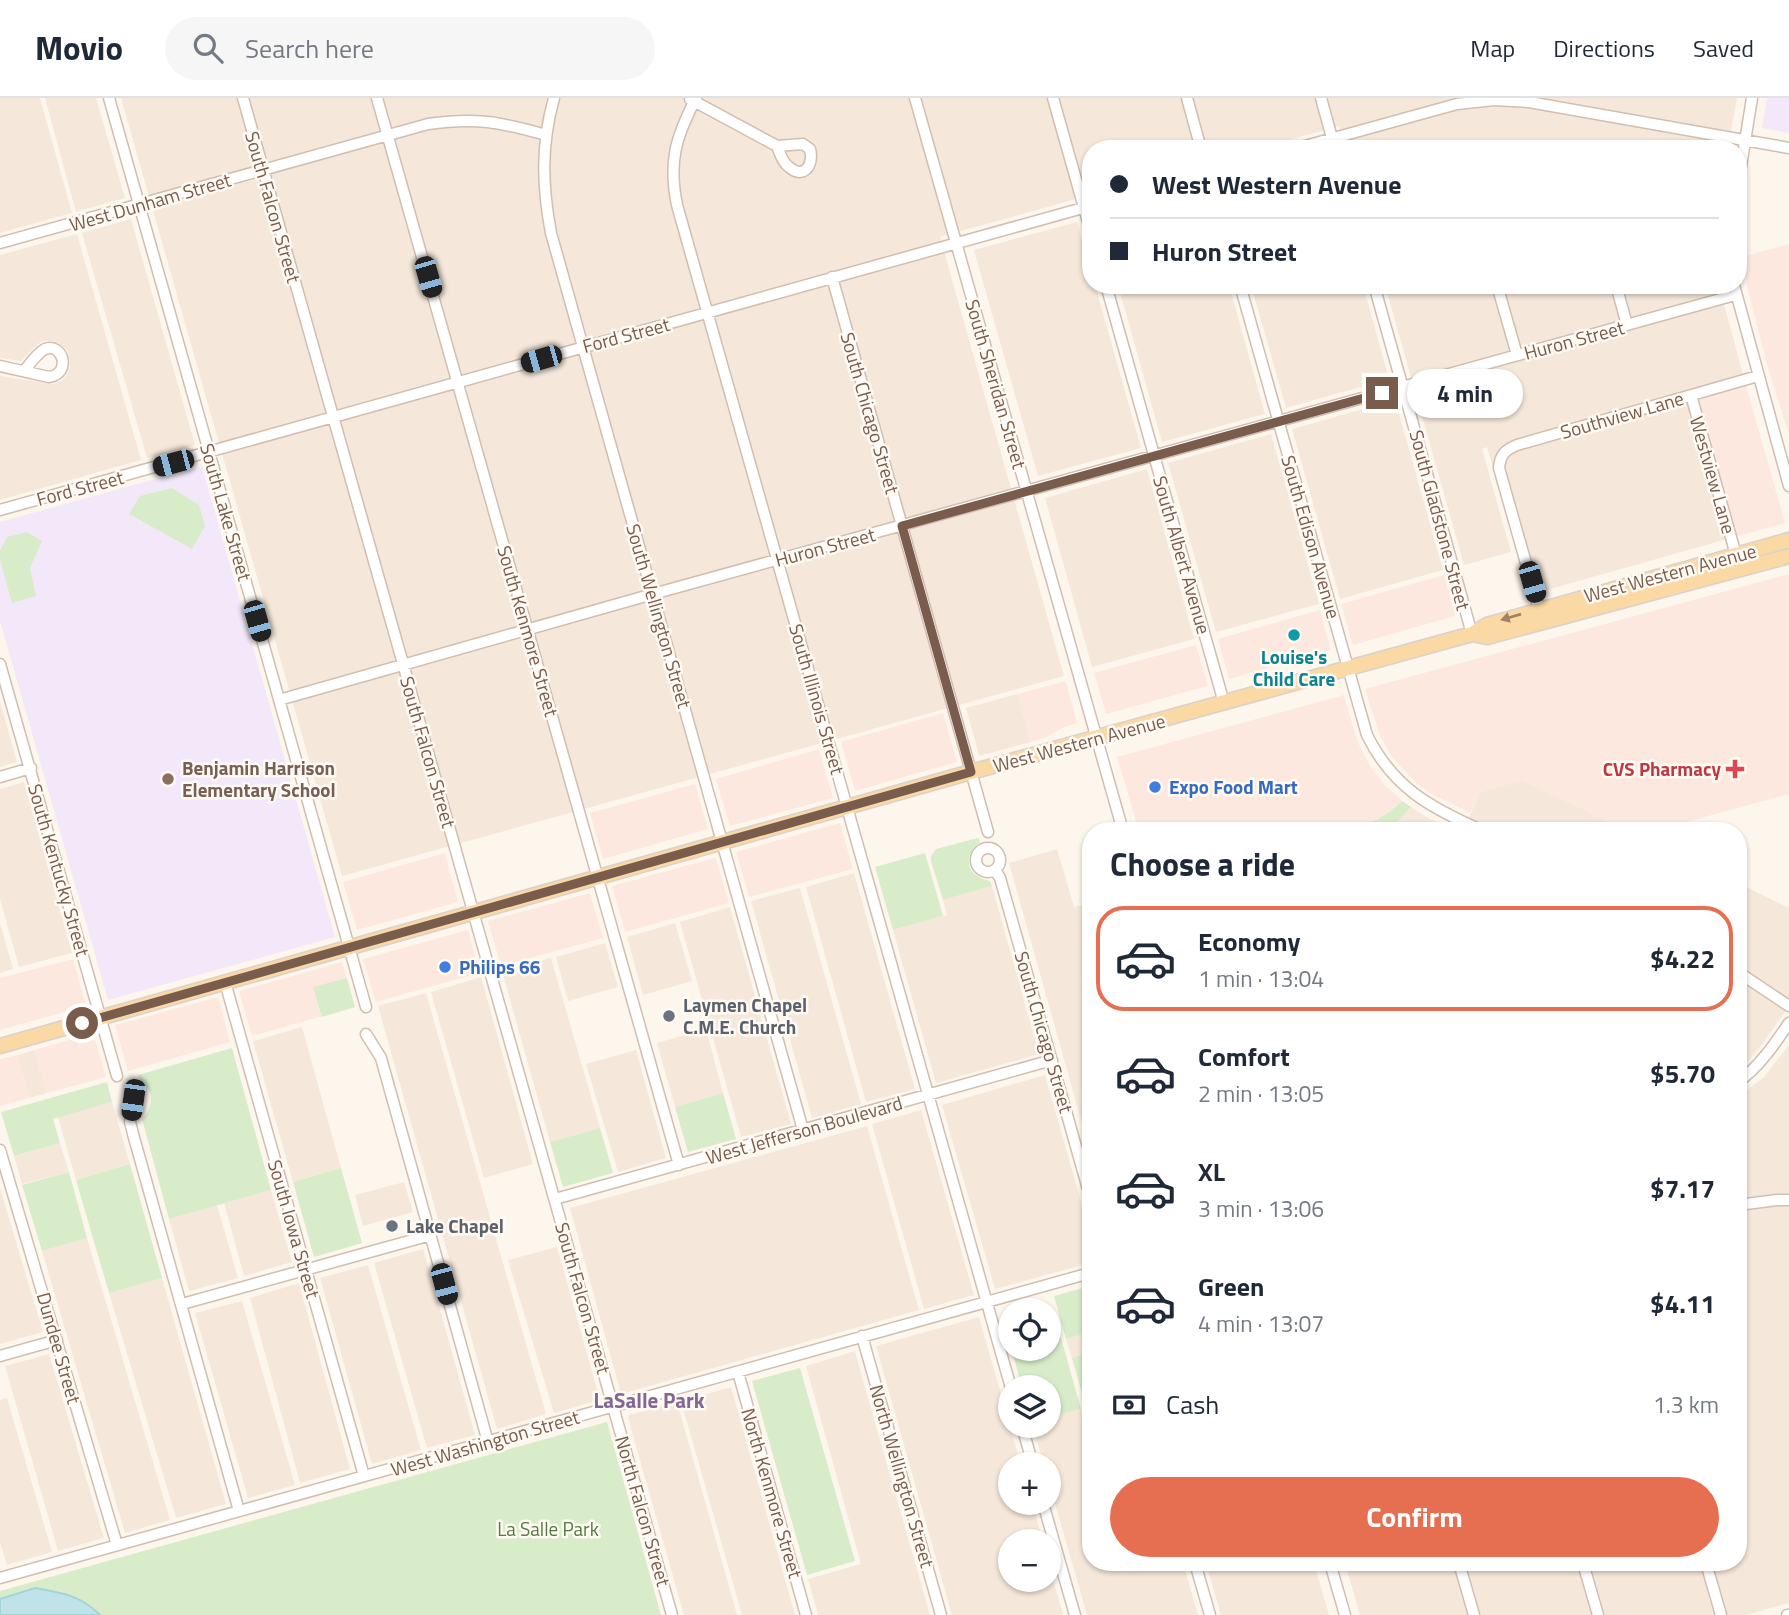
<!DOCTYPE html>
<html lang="en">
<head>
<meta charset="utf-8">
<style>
  body { margin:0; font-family:"Titillium Web",sans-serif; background:#f6f6f7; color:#1f2937; height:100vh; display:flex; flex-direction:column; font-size:26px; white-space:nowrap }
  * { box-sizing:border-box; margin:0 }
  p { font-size:23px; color:#747a83 }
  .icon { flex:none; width:38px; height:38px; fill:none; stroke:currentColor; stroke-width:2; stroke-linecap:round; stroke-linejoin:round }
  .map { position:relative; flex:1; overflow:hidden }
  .drawer { position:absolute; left:1082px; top:724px; width:665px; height:749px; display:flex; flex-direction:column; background:#fff; border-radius:28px; box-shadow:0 2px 5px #0004 }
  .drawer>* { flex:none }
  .hud { position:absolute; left:1082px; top:42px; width:665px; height:154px; border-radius:28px; box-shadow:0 2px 5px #0004; display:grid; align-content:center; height:154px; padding:0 28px; background:#fff }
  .fabs { position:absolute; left:998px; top:1200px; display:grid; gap:14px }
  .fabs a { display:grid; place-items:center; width:63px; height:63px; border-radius:50%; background:#fff; box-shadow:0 2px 5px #0004; font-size:35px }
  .end { position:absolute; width:32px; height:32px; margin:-16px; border:9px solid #7a5c4d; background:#fff; box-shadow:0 0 0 4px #fff }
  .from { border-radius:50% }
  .bubble { position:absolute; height:49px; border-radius:24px; background:#fff; box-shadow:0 2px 5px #0004; font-size:23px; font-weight:700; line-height:49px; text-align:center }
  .car { position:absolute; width:21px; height:42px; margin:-21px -10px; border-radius:9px; box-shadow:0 0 5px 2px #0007; background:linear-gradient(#222 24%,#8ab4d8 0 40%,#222 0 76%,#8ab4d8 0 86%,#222 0) }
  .hud b { display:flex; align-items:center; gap:24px; height:66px; font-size:26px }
  .hud b+b { border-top:2px solid #e0e1e3 }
  .hud i { width:18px; height:18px; background:#1f2937 }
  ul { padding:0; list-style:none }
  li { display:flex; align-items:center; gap:21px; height:105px; margin:0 14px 10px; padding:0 14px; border:4px solid transparent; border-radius:28px }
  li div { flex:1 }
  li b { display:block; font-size:26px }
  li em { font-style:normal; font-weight:700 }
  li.active { border-color:#e76f51 }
  li>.icon { width:63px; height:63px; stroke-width:1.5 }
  h2 { padding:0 28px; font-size:32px; line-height:84px }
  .pay { display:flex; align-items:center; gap:18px; height:77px; padding:0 28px; font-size:26px }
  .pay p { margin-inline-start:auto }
  .button { display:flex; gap:14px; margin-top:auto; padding:14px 28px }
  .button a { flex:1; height:80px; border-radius:42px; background:#e76f51; color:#fff; font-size:28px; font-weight:700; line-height:80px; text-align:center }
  header { display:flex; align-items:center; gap:42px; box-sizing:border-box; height:98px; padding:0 35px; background:#fff; border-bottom:2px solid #e0e1e3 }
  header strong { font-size:33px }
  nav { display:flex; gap:38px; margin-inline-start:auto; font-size:24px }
  .search { width:490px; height:63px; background:#f6f6f7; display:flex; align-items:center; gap:18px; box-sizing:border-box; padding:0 24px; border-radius:38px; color:#747a83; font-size:26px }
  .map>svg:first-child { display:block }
</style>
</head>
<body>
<header>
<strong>Movio</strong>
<div class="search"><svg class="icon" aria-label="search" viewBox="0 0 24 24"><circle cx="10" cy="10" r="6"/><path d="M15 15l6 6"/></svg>Search here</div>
<nav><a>Map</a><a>Directions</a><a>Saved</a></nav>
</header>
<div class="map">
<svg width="1789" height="1517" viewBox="0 0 1789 1517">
  <rect width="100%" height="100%" fill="#fdf6ec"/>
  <!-- residential -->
  <path fill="#f5e8da" d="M0,0h40l32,115 -72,20z
    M45,0h51l29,100 -49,14z
    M121,0h1616l-9,51h-382l-7,-23 -81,23h-168v46l-150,42 124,439 -722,200z
    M131,121l64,226 -48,13 -65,-225z
    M1077,124l13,47v16h5l46,163 -103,28 -64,-226z
    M77,136l64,226 -141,40v-124l53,8 8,-3 6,-6 3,-7v-9l-3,-9 -6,-5 -8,-4h-9l-6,3 -17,17 -21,-3v-103z
    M1118,187h111l36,129 -103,28z
    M1251,187h112l26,94 -103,29z
    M1385,187h334l24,90 -48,14 43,147 -209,59 -42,-148 -5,2 29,103 -47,13z
    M1395,302l48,170 -103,29 -48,-170z
    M1271,336l48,170 -103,28 -48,-169z
    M1147,371l47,170 -102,28 -47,-169z
    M1017,596l14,48 -52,14 -13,-48z
    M0,603l17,61 -17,5z
    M1522,682l107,51h-166l17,-39z
    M24,684l48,171 -53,14 -19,-68v-110z
    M1411,709l17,11 28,13h-67z
    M1057,751l17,58 16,-4v249l-81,-289z
    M854,775l61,216 -49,13 -60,-215z
    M1738,785l51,25v98l-26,37 -13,16 -12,11z
    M992,788l47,168 -103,29 -43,-153 54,-15 -4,-15z
    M800,790l61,216 -49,14 -61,-217z
    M730,809l61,217 -50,13 -61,-215z
    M0,825l13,46 -13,4z
    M675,825l17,58 -49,14 -16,-58z
    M605,845l13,44 -50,14 -12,-44z
    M551,860l49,170 -50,14 -48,-171z
    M481,879l52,187 -49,14 -53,-186z
    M426,895l120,421 -49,15 -119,-423z
    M302,929l39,141 -48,14 -40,-141z
    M706,931l17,64 -48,14 -18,-64z
    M1789,947v558l-43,12h-386l-15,-52h393v-466l26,-20z
    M35,952l12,43 -18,5 -12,-43z
    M636,952l30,108 -48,14 -32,-108z
    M1045,977l45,158v30l-95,26 -53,-184z
    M112,1004l18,62 -54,16 -18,-63z
    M921,1012l53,185 -50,14 -52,-185z
    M867,1028l52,184 -298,84 -51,-186z
    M60,1045l9,29 -47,12 -8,-28z
    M404,1084l9,30 -50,14 -8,-31z
    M0,1090l43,144 -43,12z
    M271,1092l21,72 -48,14 -20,-73z
    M217,1107l21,73 -49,13 -20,-72z
    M87,1140l83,282 -45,13 -83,-282z
    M557,1149l43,153 -46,13 -46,-153z
    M423,1151l52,186 -48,13 -53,-185z
    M368,1167l53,185 -49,14 -52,-186z
    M162,1180l64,226 -50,14 -67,-225z
    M299,1185l51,186 -50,14 -50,-185z
    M242,1203l53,184 -47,13 -53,-185z
    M979,1219l42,148h-11v38h22l11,39h-33v38h38v-18l15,53h-111l-76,-269z
    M1090,1234v20l-18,6 -6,-19z
    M855,1253v1l75,263h-112l-10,-36 53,-15 -55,-198z
    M49,1256l55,184 -46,13 -53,-185z
    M731,1289l64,228h-53l-61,-214z
    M7,1300l45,154 -45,13 -7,-23v-142z
    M677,1304l60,213h-53l-56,-197 1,-3z
    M1081,1311l2,7 7,-2v149h93l15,52h-111l-39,-136v-14h-4l-11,-39h15v-8z
    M1206,1465h108l15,52h-108z"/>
  <!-- commercial -->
  <path fill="#fde8e0" d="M1789,146v191l-21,-67 -22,-86v-26z
    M1743,277l42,148 -47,13 -43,-147z
    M1789,476v220l-136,37h-24l-107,-50 -42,11 -10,21 -40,-20 -13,-9 -25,-27 -13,-24 -14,-44z
    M1444,477l11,41 -102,29 -12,-41z
    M1320,512l11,40 -102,29 -11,-40z
    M1196,547l12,41 -102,28 -12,-41z
    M1066,583l11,42 -13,4 -17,10 -16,5 -14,-48z
    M1344,597l9,32 7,20 10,19 15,19 17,16 -12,12 -20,11 -26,7h-205l-22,-74z
    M943,615l14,49 -102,29 -14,-49z
    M819,651l14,49 -103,28 -14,-47z
    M695,686l13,45 -105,30 -13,-46z
    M840,725l13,46 -104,28 -13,-45z
    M445,755l13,49 -101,28 -14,-48z
    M714,760l2,1 13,44 -104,29 -13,-46z
    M590,795l13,45 -102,28 -13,-45z
    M468,832l12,43 -104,29 -13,-43z
    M73,861l13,47 -86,24v-52z
    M342,864l13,45 -103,29 -13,-45z
    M218,899l12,45 -102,29 -13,-46z
    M93,935l13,44 -59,16 -12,-43z
    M17,957l12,43 -29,8v-47z"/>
  <!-- education -->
  <path fill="#f3e8fa" d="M1767,0h22v35l-27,-5z
    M202,368l133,471 -227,63 -108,-379v-99z"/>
  <!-- green -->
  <path fill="#d8ecc9" d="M172,390l27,17 6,21 -13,23 -63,-35 11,-18z
    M27,434l15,9 -12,27 6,28 -24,7 -12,-43v-9l7,-14z
    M1402,703l9,6 -22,24h-45c25,-6 39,-12 58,-30z
    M978,740l2,4c-12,8 -17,27 -1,35 3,2 8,3 11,4l2,5 -49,14 -12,-39v-5l5,-7z
    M925,755l18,63 -50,14 -18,-63z
    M347,880l8,29 -33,10 -9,-30z
    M232,950l39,142 -102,29 -27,-100c7,-6 12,-20 7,-29 -4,-6 -8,-6 -11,-15z
    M107,984l5,20 -59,17 7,24 -46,13 -13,-44z
    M723,995l13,46 -48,13 -13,-45z
    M600,1030l13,45 -50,14 -13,-45z
    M130,1066l32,114 -53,15 -33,-113z
    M341,1070l21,75 -48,14 -21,-75z
    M69,1074l18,66 -45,13 -20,-66z
    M1090,1188v46l-24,7 -12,-43z
    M1057,1226l24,85 -33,9v-30h-26l-9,-34 17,-5h18v-23z
    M1090,1254v62l-2,1 -16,-57z
    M800,1270l55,193 -48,14 -55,-194z
    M607,1324l54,193h-661v-24z"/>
  <!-- water -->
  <path fill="#bfe3e8" stroke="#a5d3da" stroke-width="2" d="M35,1490c27,5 45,7 65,27h-100v-16z"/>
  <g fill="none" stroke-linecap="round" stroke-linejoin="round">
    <!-- minor casing -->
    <g stroke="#d1beb0" stroke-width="13">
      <path id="minor" d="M109,0l257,909
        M243,0l429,1517
        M377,0l302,1067
        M554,0c-13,47 -12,87 -3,135l252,897
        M696,0c-20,39 -28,63 -19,107l334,1183
        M915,0l208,733
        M1053,0l37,131
        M1187,0l14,51
        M1321,0l14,51
        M690,1l87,47 26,-2 7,5c4,16 -6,31 -21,18 -7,-5 -9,-14 -12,-21
        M1294,51l163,-45 37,-4 35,2 260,46
        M1738,87l14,-87
        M0,145l428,-119c48,-7 72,-2 118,11
        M832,179l156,555
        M1106,187l118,418
        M1240,187l127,450c26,53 64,73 116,96
        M1374,187l98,349
        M1497,187l20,70
        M1616,187l11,40
        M1734,187l55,201
        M0,268l49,11c23,-3 14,-35 -4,-28 -8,4 -15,15 -21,22
        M1691,297l45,160
        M0,412l1090,-304
        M1539,511l-40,-141c1,-13 6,-18 18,-23l241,-69
        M0,566l117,412
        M279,602l374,-106 1082,-299
        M0,679l31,-9
        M976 762a12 12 0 1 1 24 0a12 12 0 1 1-24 0Z
        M995,772l5,8 90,318
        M1738,874l51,34
        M225,884l139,494
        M366,936l15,24 107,384
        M1738,984c21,-15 36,-37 51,-59
        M133,1002l-3,22 3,12 106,377
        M0,1052l117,395
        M555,1101l497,-139
        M1738,1107l39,-5h12
        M182,1206l249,-69
        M862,1238l79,279
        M0,1258l57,-16
        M738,1274l68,243
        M1022,1328l11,39
        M1043,1405l32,112
        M1195,1465l15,52
        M1330,1465l15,52
        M1459,1465l15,52
        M1583,1465l15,52
        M1706,1465l15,52
        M0,1480l1090,-305
        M1787,1517h2"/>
    </g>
    <!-- major casing -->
    <g stroke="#dad1cd" stroke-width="17">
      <path id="major" d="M1472,536l15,3 302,-81
        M0,948l971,-274 501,-138 15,-9 302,-85"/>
    </g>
    <!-- minor -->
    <use href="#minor" stroke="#fff" stroke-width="10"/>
    <!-- major -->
    <use href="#major" stroke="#fbd9a5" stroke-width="14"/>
  </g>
  <!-- one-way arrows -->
  <defs><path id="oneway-solid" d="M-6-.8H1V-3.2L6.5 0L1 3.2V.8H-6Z" transform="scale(1.75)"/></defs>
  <use fill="#a18267" href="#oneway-solid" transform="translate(1511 519) rotate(164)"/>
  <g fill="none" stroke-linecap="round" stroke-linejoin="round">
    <!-- route -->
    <path stroke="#7a5c4d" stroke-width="9" d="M82,925l889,-251 -69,-246 480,-133"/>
  </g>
  <!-- markers -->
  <circle fill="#0f9aa8" stroke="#fffaf3" stroke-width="2.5" cx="1294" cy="537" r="7"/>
  <path fill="#e0444e" stroke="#fffaf3" stroke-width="2.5" d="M1731.5 660.5h7v7h7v7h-7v7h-7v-7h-7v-7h7z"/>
  <circle fill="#8d6e63" stroke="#fffaf3" stroke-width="2.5" cx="168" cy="681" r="7"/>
  <g fill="#3f7fe0" stroke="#fffaf3" stroke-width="2.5">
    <circle cx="1155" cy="689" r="7"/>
    <circle cx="445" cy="869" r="7"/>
  </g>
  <g fill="#6b7280" stroke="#fffaf3" stroke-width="2.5">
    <circle cx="669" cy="918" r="7"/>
    <circle cx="392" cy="1128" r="7"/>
  </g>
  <g text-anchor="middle" stroke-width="5" stroke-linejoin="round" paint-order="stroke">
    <!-- street labels -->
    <g font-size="19" fill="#7a5c4d" stroke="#fffaf3">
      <text transform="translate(150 104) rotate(-16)" y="7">West Dunham Street</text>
      <text transform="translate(273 109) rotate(74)" y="7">South Falcon Street</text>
      <text transform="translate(626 237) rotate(-15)" y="7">Ford Street</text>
      <text transform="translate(1574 242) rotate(-15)" y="7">Huron Street</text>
      <text transform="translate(996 286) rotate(74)" y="7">South Sheridan Street</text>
      <text transform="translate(870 315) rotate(74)" y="7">South Chicago Street</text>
      <text transform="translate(1622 317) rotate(-16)" y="7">Southview Lane</text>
      <text transform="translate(1713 377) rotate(74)" y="7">Westview Lane</text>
      <text transform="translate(80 390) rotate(-15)" y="7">Ford Street</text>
      <text transform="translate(226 414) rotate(74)" y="7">South Lake Street</text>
      <text transform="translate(1440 422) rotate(75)" y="7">South Gladstone Street</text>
      <text transform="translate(1311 439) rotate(74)" y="7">South Edison Avenue</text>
      <text transform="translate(825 449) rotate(-15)" y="7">Huron Street</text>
      <text transform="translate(1182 457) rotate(74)" y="7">South Albert Avenue</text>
      <text transform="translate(1670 475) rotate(-15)" y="7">West Western Avenue</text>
      <text transform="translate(659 518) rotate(74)" y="7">South Wellington Street</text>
      <text transform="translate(528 533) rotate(74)" y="7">South Kenmore Street</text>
      <text transform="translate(817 601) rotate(74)" y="7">South Illinois Street</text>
      <text transform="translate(1079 645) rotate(-15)" y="7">West Western Avenue</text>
      <text transform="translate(428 654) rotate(74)" y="7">South Falcon Street</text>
      <text transform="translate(59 772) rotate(74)" y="7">South Kentucky Street</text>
      <text transform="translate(1044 934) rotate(74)" y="7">South Chicago Street</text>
      <text transform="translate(804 1032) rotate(-16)" y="7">West Jefferson Boulevard</text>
      <text transform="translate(294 1131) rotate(74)" y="7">South Iowa Street</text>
      <text transform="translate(583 1200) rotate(74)" y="7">South Falcon Street</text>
      <text transform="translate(59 1250) rotate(74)" y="7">Dundee Street</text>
      <text transform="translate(485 1345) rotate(-16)" y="7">West Washington Street</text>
      <text transform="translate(902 1378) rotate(74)" y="7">North Wellington Street</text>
      <text transform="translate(772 1395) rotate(74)" y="7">North Kenmore Street</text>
      <text transform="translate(643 1413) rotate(74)" y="7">North Falcon Street</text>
    </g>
    <!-- culture labels -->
    <g font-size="19" font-weight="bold" fill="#0d838f" stroke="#fffaf3">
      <text x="1294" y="566">Louise's<tspan x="1294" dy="22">Child Care</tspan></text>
    </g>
    <!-- education labels -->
    <g font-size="19" font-weight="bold" fill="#785e54" stroke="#fffaf3" text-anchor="start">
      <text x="182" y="677">Benjamin Harrison<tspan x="182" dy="22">Elementary School</tspan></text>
    </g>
    <!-- health labels -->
    <g font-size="19" font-weight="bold" fill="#be3a42" stroke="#fffaf3" text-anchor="end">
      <text x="1721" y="678">CVS Pharmacy</text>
    </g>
    <!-- shop labels -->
    <g font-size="19" font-weight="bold" fill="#366cbe" stroke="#fffaf3" text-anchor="start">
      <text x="1169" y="696">Expo Food Mart</text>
      <text x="459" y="876">Philips 66</text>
    </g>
    <!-- worship labels -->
    <g font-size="19" font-weight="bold" fill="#5b616d" stroke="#fffaf3" text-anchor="start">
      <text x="683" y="914">Laymen Chapel<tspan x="683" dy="22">C.M.E. Church</tspan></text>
      <text x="406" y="1135">Lake Chapel</text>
    </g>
    <!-- park labels -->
    <g font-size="19" fill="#537a41" stroke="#fffaf3">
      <text x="548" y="1438">La Salle Park</text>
    </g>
    <!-- neighbourhood labels -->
    <g font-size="21" font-weight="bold" fill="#846695" stroke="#fffaf3">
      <text x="649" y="1310">LaSalle Park</text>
    </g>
  </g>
</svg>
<div class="fabs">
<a><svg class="icon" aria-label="locate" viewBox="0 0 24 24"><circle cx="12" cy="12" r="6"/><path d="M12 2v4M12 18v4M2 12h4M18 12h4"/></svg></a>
<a><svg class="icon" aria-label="layers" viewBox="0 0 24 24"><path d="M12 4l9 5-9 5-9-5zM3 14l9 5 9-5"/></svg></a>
<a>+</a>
<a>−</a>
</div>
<i class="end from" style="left:82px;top:925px"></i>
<i class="end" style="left:1382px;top:295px"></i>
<div class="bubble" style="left:1407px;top:271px;width:116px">4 min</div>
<i class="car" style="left:428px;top:179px;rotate:164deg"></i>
<i class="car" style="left:541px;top:261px;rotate:254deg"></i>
<i class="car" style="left:173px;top:365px;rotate:255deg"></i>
<i class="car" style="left:1532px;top:484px;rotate:164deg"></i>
<i class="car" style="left:257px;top:523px;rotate:164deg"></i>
<i class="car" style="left:133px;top:1002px;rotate:188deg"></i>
<i class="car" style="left:444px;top:1186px;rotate:165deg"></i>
<div class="hud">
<b><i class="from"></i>West Western Avenue</b>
<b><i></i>Huron Street</b>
</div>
<section class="drawer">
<h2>Choose a ride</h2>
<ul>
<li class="active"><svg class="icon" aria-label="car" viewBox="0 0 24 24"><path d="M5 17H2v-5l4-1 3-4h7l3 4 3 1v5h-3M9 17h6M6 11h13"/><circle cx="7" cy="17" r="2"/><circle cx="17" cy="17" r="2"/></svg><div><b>Economy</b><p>1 min · 13:04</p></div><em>$4.22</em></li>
<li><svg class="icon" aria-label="car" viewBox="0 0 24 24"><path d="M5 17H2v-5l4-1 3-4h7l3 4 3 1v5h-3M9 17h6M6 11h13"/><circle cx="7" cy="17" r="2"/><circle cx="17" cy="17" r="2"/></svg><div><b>Comfort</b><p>2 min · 13:05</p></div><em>$5.70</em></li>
<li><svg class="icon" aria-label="car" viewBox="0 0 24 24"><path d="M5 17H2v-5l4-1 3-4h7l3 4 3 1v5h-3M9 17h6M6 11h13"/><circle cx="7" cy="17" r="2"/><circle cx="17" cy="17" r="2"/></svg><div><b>XL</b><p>3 min · 13:06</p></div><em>$7.17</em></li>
<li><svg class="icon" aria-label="car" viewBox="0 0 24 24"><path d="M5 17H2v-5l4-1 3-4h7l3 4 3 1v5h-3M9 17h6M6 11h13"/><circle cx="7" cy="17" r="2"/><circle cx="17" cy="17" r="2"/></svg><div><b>Green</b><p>4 min · 13:07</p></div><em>$4.11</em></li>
</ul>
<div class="pay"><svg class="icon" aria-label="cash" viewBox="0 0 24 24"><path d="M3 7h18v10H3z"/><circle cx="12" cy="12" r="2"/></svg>Cash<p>1.3 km</p></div>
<div class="button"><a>Confirm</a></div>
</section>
</div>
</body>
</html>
